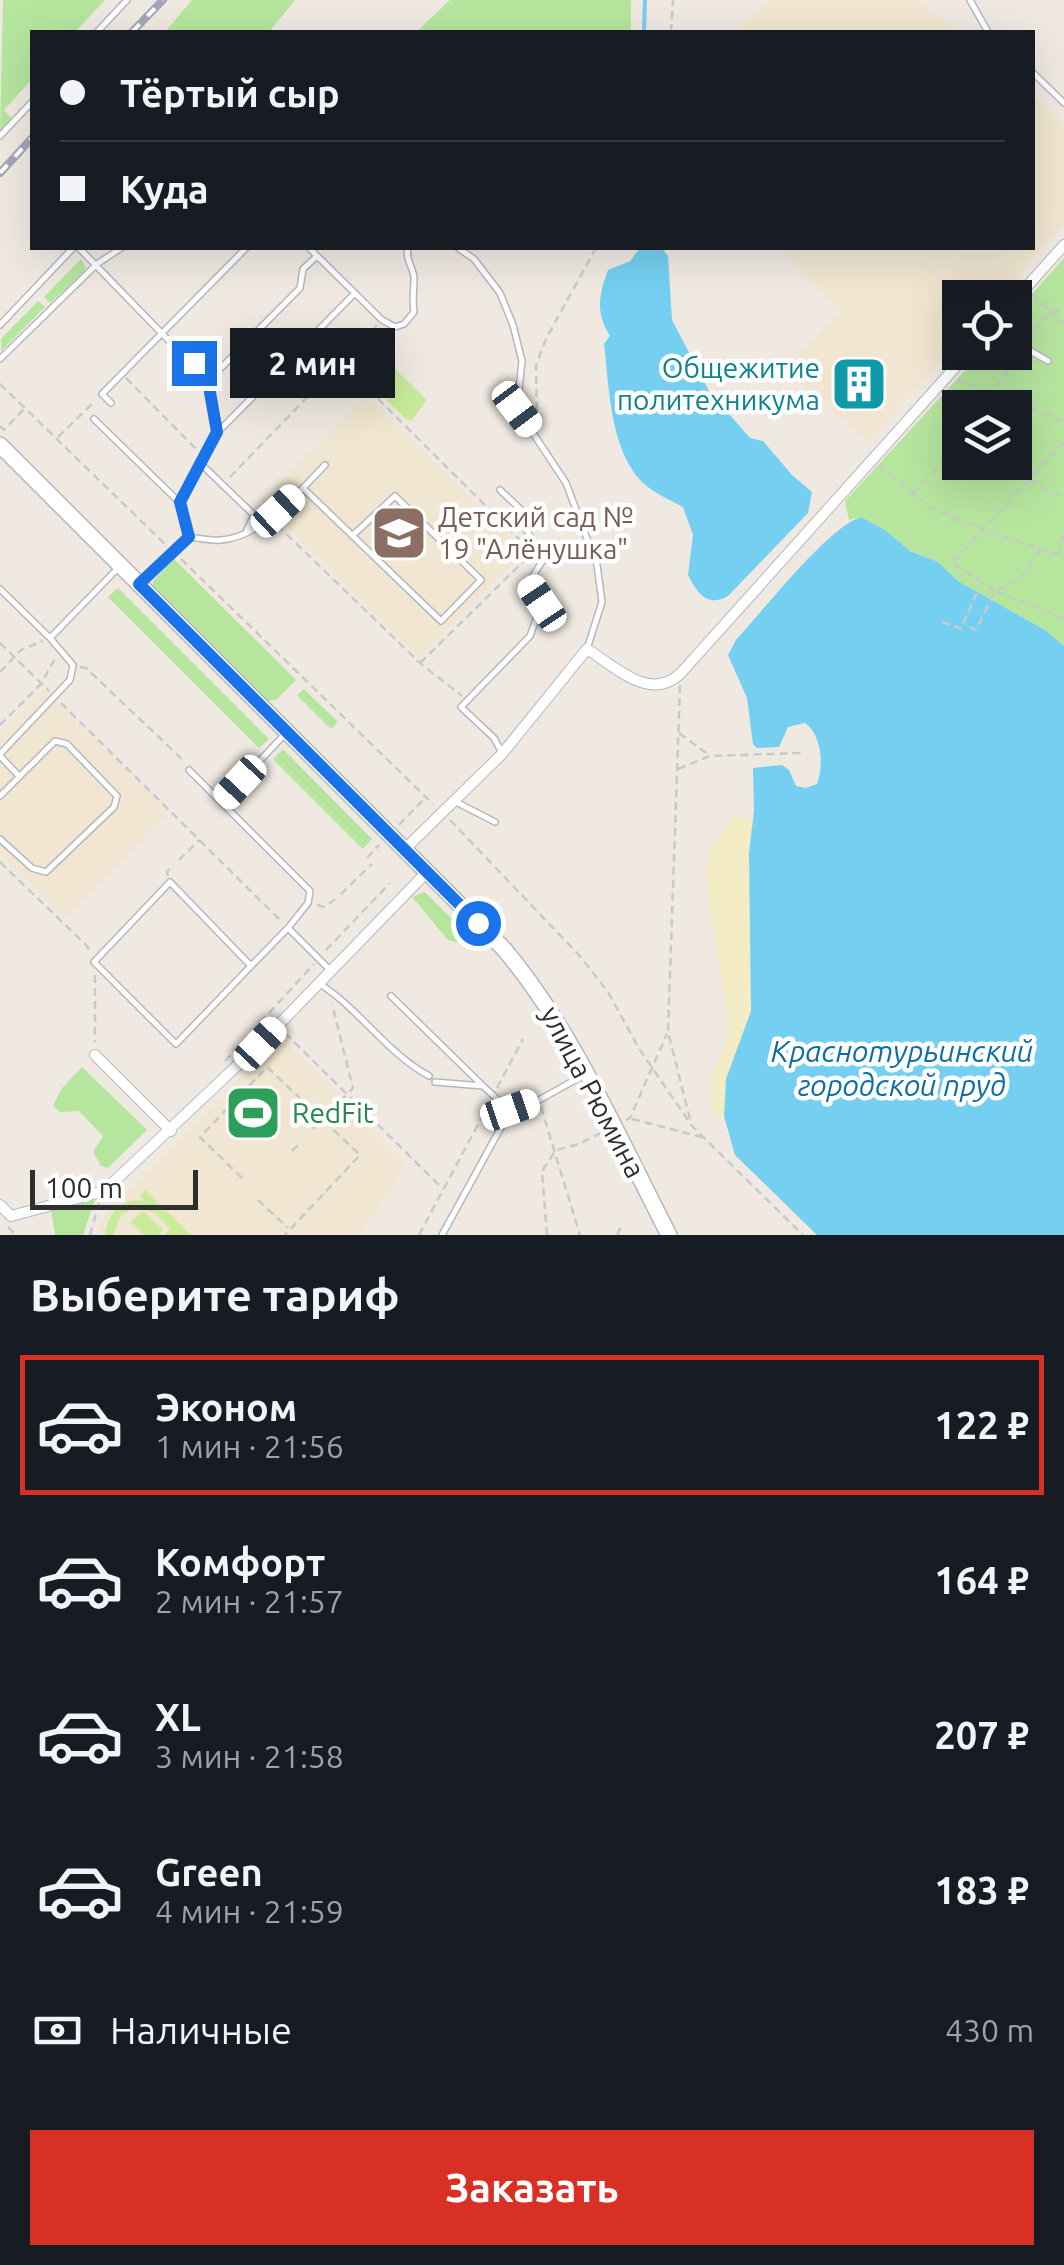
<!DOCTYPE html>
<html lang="ru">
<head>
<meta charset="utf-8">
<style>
  body { margin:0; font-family:Ubuntu,sans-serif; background:#20242c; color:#f1f3f6; height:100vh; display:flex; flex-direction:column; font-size:38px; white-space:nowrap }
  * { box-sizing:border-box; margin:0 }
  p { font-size:32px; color:#9ea1a6 }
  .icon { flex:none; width:55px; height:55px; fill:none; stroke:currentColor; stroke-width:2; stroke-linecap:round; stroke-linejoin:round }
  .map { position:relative; height:1235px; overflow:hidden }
  .panel { display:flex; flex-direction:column; background:#171b24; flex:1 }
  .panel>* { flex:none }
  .hud { position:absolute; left:30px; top:30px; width:1005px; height:220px; border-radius:0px; box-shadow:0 10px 40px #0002; display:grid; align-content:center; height:220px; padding:0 30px; background:#171b24 }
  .buttons { position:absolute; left:942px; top:280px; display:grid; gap:20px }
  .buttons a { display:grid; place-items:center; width:90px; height:90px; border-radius:0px; background:#171b24; box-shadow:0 10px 40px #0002; font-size:50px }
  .scale { position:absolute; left:30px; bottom:25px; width:168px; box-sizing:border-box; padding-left:10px; border:5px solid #2e2e2e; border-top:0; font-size:28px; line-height:35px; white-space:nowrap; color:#2e2e2e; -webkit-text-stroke:8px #fff; paint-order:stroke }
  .end { position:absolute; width:45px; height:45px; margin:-22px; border:12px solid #1a73e8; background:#fff; box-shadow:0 0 0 5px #fff }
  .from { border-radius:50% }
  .bubble { position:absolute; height:70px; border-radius:0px; background:#171b24; box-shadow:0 10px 40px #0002; font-size:32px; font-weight:700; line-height:70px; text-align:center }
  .car { position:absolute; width:30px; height:60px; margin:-30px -15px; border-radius:12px; box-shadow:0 0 8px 2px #0007; background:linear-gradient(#fff 24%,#345 0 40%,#fff 0 76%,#345 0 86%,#fff 0) }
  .hud b { display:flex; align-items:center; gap:35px; height:95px; font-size:38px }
  .hud b+b { border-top:2px solid #363941 }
  .hud i { width:25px; height:25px; background:#f1f3f6 }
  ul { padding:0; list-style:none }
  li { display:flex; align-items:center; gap:30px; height:140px; margin:0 20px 15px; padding:0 10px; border:5px solid transparent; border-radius:0px }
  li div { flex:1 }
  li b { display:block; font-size:38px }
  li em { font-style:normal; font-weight:700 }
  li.on { border-color:#d93025 }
  li>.icon { width:90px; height:90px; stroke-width:1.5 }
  h2 { padding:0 30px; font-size:45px; line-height:120px }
  .pay { display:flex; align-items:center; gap:25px; height:110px; padding:0 30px; font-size:38px }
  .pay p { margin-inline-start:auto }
  .cta { display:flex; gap:20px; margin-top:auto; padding:20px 30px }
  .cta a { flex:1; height:115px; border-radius:0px; background:#d93025; color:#fff; font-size:40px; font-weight:700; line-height:115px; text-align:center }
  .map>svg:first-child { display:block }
</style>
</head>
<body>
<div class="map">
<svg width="1064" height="1235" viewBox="0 0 1064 1235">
  <rect width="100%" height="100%" fill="#efe9e1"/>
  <!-- education -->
  <path fill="#f0e6d1" d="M769,0h149l41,32h-225z
    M1033,95l31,27v103l-66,72 -38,1v41l-92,104 -82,-74 54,-59 -35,-34 -20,-28h247z
    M367,395l157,157 -105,106 -158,-157z
    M44,689l125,124 -104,106 -65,-64v-121z
    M281,1037l126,127 -47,71h-263l3,-15z"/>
  <!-- green -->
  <path fill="#b6e59e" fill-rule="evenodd" d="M3,0h102l-30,32h-43v47l-28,31 8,8 -12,13z
    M192,0h103l-26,32h-104z
    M450,0h181v32h-215z
    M1064,258v388l-19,-16 -87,-49 -20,-19 -28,-11 -25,-21 -24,-13 -12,3 -4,-19 136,-148 34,-1v-39zM960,408h55v54h-55z
    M81,259l5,8 -3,6 -33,30 -6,-6z
    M38,301l7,6 -44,44v-12z
    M174,559l122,121 -20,20 -8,1 -115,-114v-6z
    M118,588l151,151 -10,9 -151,-151z
    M304,689l34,33 -7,7 -34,-34z
    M283,749l89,90 -9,10 -90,-90z
    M425,892l39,39 4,14 -20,-5 -36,-43z
    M82,1067l65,63 -39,38 -7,-2 -8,-14 10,-16 -24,-25 -20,1 -6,-7 10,-18z
    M95,1200l-12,35h-28l-4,-25z"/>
  <!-- sand -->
  <path fill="#f3ecc5" d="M733,817l20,1 -4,35 2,158 -25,68 -2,37 -11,2 -3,-36 19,-49 -23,-158 3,-22z"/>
  <!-- pitch -->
  <path fill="#c9ec9a" d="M375,354l6,1 46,45 -15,20h-5l-47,-46z
    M145,1190l46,45h-26l5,-6 -15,-16 -20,-5 -14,7 -8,20h-8c3,-22 15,-38 39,-34l-4,-6z
    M143,1211l20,19 -4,5h-15l-13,-13z"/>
  <!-- water -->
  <path fill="#75cff0" d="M640,248h22l6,8 4,64 37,71 41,47 13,3 29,34 20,17 -4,21 -80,83c-20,12 -31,-3 -40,-21l5,-40 -10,-28c-15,-8 -29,-14 -41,-25 -32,-32 -33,-96 -38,-138l6,-8c-15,-24 -11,-41 -2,-66l22,-9z
    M861,517l24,13 25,21 28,11 20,19 87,49 19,16v589h-247l-82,-80 -11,-39 2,-37 25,-68 -2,-158 5,-42 -1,-43 29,-3 7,5 7,16 10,2 11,-4c7,-19 5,-49 -12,-61l-17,4 -9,20 -22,1 -4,-4 -6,-46 -19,-43 8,-15c25,-27 94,-115 125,-123z"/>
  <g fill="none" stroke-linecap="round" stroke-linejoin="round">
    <!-- stream -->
    <path stroke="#75cff0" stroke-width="4" d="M644,32l1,-32"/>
    <!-- service casing -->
    <g stroke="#b4b7c1" stroke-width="8">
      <path id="service" d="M970,0l18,32
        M97,32l30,-32
        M1032,72l32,31
        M0,136l32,-34
        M79,248l129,133 9,52 -38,69 10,35
        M309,248l73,72 13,7 9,-3 10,-12c-2,-12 0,-21 0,-33 0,-12 -9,-18 -6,-31
        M458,248l16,11 26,34 13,32 9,36 -5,48 49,74 31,82 5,37 -15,47
        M0,325l73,-77
        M1015,342l33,19
        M0,359l97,-95 24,-16
        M208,381l92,-93 3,-19 14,-13
        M111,403l-9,-9 144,-146
        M94,419l85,83
        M217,433l138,-140
        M201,464l53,51 -8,17
        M303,488l22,-23
        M500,490l32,30 -7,8 19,30 -15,25 13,20 -12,33 -69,71 33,31 7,13
        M141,582l48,-45c10,1 22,4 32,3 32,-2 60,-31 82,-52l138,133 40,-41 -86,-84 -43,40
        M0,589l50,49
        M0,754l70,-74 3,-15 -23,-27 69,-71
        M0,756l19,20
        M189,770l32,32 64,-68
        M0,796l55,-55 12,3 50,52 -3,11 -68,65 -14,-4 -32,-29
        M221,802l89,89 -2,12 -20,25 41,41
        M456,802l39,20
        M251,966l-75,78 -82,-82 76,-80 81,84 37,-38
        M320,984c40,26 67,69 109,92
        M391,996l92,90
        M435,1082l48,4 27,25
        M442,1235l68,-124 29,-11 45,-25"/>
    </g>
    <!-- minor casing -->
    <g stroke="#b4b7c1" stroke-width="12">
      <path id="minor" d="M1015,300l49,-55
        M405,849l97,-95 85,-105c29,18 62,53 93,25l289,-322
        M95,1055l76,76
        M0,1205l11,11 93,-25 156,-147 167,-172"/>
    </g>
    <!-- secondary casing -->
    <g stroke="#b4b7c1" stroke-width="18">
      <path id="secondary" d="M0,445l504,504c71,85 114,188 165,286"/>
    </g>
    <!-- path -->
    <path stroke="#c9c9c9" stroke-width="2.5" stroke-dasharray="8 5" stroke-linecap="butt" d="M671,32l2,-32
      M1032,294l32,30
      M1028,342l13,-22 23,-14
      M341,362l183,182
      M126,378l72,73
      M958,381l106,40
      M0,384l168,163
      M980,408l41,-55
      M537,423l-1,-58 11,-28 49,-89
      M0,426l4,4 20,-21
      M58,437l37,-36
      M995,462c25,11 43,27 69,35
      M879,465l48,40 33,16 104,36
      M230,477l147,-152
      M913,493l47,-48
      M277,525l143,138 42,33
      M1040,550l-20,30 -25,11 -43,-28 112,-121
      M1059,554l5,-21
      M181,559l252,245
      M942,622l19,7 19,-44
      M970,627l6,3 19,-39 69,27
      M0,643l49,48
      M420,663l112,-110
      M80,667l6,1 98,93
      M0,672l21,-22 22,-9
      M680,685l-12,347 22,87
      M61,703l222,220
      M0,725l41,-41 15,-27
      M679,733l30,22
      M678,769l32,-13 94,-3
      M450,820l129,135 29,37 30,55 54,79 111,109
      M399,825l26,-27
      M367,858l12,-13
      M179,860l20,-20
      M0,862l87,84 3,7
      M168,876l-1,-4 6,-7
      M341,894l31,-30
      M317,905l7,2 13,-9
      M326,950l64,-67
      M95,975v67
      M285,1033l158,156
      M225,1061l89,-97
      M497,1088l26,-49
      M541,1107l39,128
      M632,1119l70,18
      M626,1120l4,-2 37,-84
      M313,1129l40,-41 -21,-84
      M292,1151l8,-8
      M242,1178l-42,-41 67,-70 93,88 -75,80
      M258,1200l30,28
      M8,1227l8,8
      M90,1235l9,-32
      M419,1235l70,-131
      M547,1235l-5,-64 14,-21 23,-6 22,-11
      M617,1235l4,-8"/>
    <!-- service -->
    <use href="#service" stroke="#fff" stroke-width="5"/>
    <!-- minor -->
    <use href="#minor" stroke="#fff" stroke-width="10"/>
    <!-- secondary -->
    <use href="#secondary" stroke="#fff" stroke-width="15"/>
    <!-- rail casing -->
    <g stroke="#a3a6b8" stroke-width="8">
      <path id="rail" d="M132,32l31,-32
        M0,173l32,-35"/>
    </g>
    <!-- rail -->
    <use href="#rail" stroke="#fff" stroke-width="4" stroke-dasharray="11" stroke-linecap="butt"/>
  </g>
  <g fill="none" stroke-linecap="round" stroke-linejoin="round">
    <!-- route -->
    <path stroke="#1a73e8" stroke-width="12" d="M194,363l14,18 9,51 -37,70 9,35 -50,47 339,339"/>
  </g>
  <!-- icons -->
  <defs>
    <g id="building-square" transform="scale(2.875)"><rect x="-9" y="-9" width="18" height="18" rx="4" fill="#0f9aa8" stroke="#fff"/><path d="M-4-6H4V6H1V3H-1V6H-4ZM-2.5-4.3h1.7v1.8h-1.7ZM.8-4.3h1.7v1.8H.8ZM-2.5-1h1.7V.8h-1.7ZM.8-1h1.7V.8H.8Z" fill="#fff"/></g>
    <g id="school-square" transform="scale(2.875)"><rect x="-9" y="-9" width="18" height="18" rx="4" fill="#8d6e63" stroke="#fff"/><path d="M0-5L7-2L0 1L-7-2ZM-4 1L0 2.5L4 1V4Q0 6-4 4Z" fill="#fff"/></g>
    <g id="stadium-square" transform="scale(2.875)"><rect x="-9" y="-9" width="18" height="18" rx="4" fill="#2e9e5b" stroke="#fff"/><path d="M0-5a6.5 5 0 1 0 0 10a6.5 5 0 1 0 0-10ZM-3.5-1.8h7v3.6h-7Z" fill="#fff"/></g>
  </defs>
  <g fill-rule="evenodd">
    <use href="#building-square" x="859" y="384"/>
    <use href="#school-square" x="399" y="533"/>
    <use href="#stadium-square" x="253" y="1113"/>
  </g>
  <g text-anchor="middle" stroke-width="9" stroke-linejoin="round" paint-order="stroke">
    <!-- culture labels -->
    <g font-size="28" fill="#0d838f" stroke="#fff" text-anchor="end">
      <text x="820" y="378">Общежитие<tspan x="820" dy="32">политехникума</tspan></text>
    </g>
    <!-- education labels -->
    <g font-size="28" fill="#785e54" stroke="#fff" text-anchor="start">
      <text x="438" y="527">Детский сад №<tspan x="438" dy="32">19 "Алёнушка"</tspan></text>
    </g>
    <!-- street labels -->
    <g font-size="28" fill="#2e2e2e" stroke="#fff">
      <text transform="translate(593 1092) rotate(62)" y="10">улица Рюмина</text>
    </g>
    <!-- leisure labels -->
    <g font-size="28" fill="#27864d" stroke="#fff" text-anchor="start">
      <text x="292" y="1123">RedFit</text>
    </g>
    <!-- water labels -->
    <g font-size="30" font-style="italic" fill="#0d6fa3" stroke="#fff">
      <text x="902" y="1062">Краснотурьинский<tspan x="902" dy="34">городской пруд</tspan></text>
    </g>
  </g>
</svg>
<div class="buttons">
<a><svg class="icon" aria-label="locate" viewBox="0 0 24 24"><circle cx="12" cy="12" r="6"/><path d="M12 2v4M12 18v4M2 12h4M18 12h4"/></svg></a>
<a><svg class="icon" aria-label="layers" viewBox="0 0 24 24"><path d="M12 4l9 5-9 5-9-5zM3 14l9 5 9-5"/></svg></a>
</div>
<div class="scale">100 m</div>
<i class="end from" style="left:478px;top:923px"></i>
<i class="end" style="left:194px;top:363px"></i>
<div class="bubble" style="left:230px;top:328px;width:165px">2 мин</div>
<i class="car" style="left:517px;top:409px;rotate:143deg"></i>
<i class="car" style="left:278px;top:511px;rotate:47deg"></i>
<i class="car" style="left:542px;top:603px;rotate:326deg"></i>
<i class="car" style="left:240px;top:782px;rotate:223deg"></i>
<i class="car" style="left:260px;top:1044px;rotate:43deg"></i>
<i class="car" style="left:510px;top:1110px;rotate:71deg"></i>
<div class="hud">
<b><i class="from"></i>Тёртый сыр</b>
<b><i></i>Куда</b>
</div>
</div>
<section class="panel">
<h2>Выберите тариф</h2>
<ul>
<li class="on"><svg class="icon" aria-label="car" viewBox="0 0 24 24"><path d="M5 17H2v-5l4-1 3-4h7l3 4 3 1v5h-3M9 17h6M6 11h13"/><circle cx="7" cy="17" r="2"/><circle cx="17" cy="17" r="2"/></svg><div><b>Эконом</b><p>1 мин · 21:56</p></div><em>122 ₽</em></li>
<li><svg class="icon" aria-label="car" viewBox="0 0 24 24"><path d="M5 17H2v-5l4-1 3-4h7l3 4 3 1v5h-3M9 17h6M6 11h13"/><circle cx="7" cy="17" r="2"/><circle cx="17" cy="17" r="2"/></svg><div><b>Комфорт</b><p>2 мин · 21:57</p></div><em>164 ₽</em></li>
<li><svg class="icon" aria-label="car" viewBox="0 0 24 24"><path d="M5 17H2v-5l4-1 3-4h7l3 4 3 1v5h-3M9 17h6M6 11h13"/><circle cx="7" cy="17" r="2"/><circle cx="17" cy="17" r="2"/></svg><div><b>XL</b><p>3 мин · 21:58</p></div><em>207 ₽</em></li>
<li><svg class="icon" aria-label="car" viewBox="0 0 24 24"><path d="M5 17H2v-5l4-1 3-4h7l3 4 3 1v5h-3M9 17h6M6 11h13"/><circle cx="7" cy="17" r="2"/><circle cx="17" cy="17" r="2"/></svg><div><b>Green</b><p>4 мин · 21:59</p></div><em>183 ₽</em></li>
</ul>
<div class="pay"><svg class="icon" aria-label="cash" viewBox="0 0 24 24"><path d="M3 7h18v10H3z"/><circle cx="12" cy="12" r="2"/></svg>Наличные<p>430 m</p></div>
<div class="cta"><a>Заказать</a></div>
</section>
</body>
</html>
